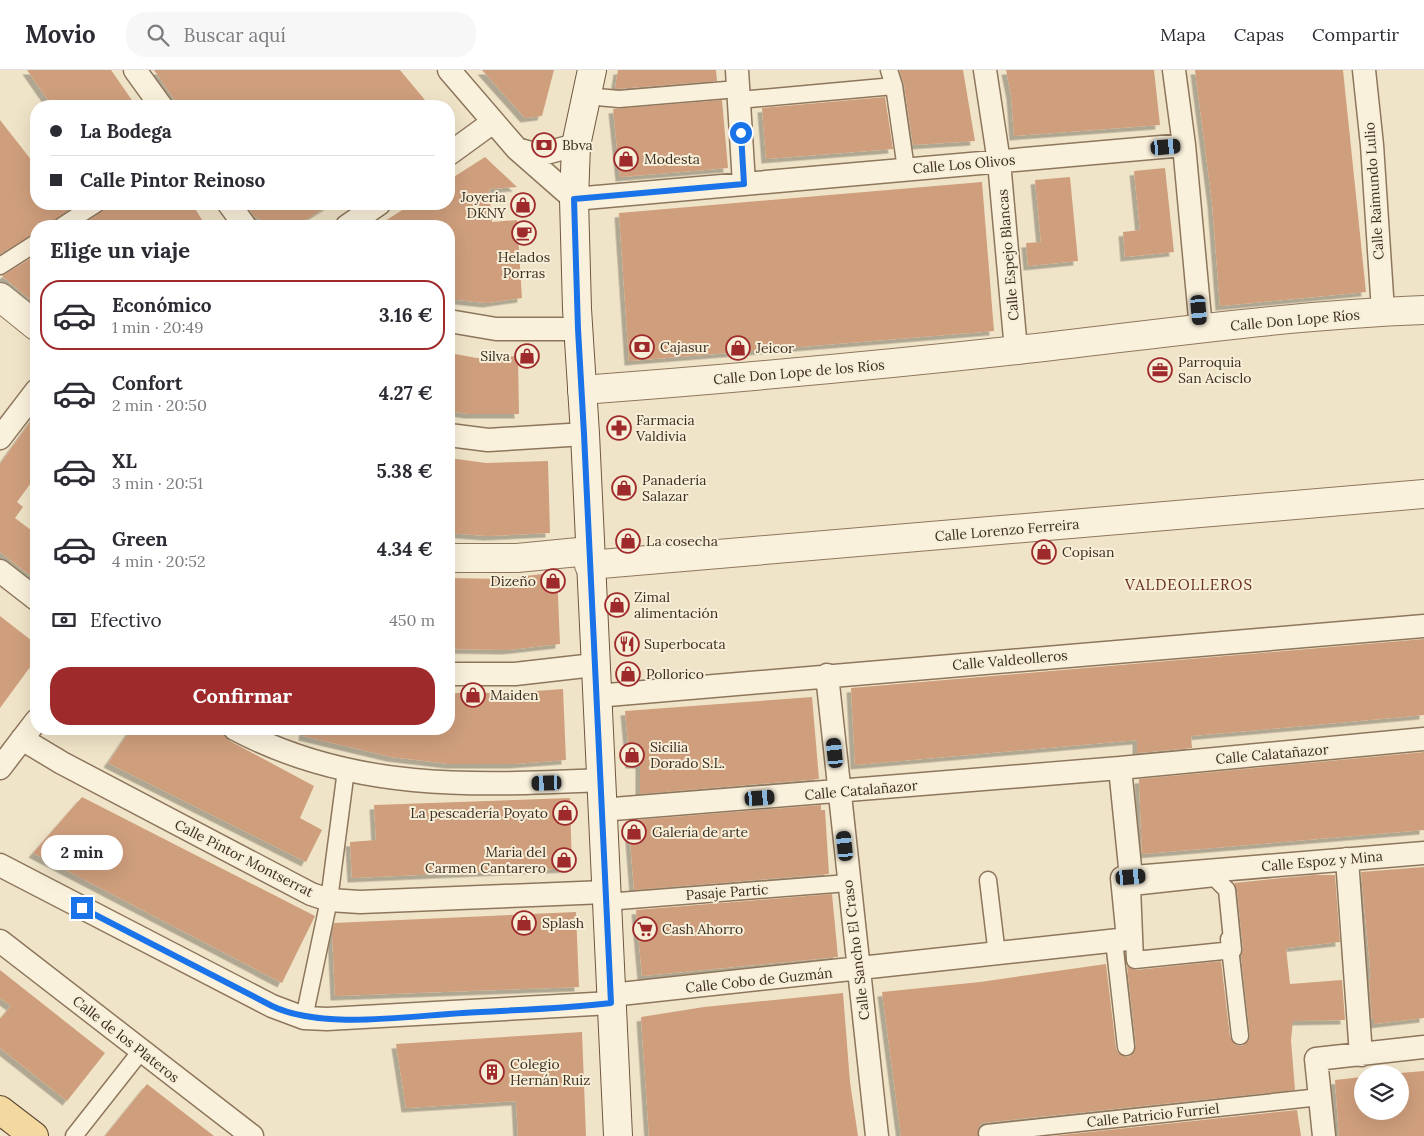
<!DOCTYPE html>
<html lang="es">
<head>
<meta charset="utf-8">
<style>
  body { margin:0; font-family:Lora,serif; background:#f7f7f7; color:#2b2b33; height:100vh; display:flex; flex-direction:column; font-size:19px; white-space:nowrap }
  * { box-sizing:border-box; margin:0 }
  p { font-size:16px; color:#7c7c81 }
  .icon { flex:none; width:28px; height:28px; fill:none; stroke:currentColor; stroke-width:2; stroke-linecap:round; stroke-linejoin:round }
  .map { position:relative; flex:1; overflow:hidden }
  .details { position:absolute; left:30px; top:150px; width:425px; height:515px; display:flex; flex-direction:column; background:#fff; border-radius:20px; box-shadow:0 5px 20px #0002 }
  .details>* { flex:none }
  .hud { position:absolute; left:30px; top:30px; width:425px; height:110px; border-radius:20px; box-shadow:0 5px 20px #0002; display:grid; align-content:center; height:110px; padding:0 20px; background:#fff }
  .fabs { position:absolute; left:1354px; top:995px; display:grid; gap:10px }
  .fabs a { display:grid; place-items:center; width:55px; height:55px; border-radius:50%; background:#fff; box-shadow:0 5px 20px #0002; font-size:25px }
  .end { position:absolute; width:22px; height:22px; margin:-11px; border:6px solid #1a73e8; background:#fff; box-shadow:0 0 0 2px #fff }
  .from { border-radius:50% }
  .bubble { position:absolute; height:35px; border-radius:18px; background:#fff; box-shadow:0 5px 20px #0002; font-size:16px; font-weight:700; line-height:35px; text-align:center }
  .car { position:absolute; width:15px; height:30px; margin:-15px -8px; border-radius:6px; box-shadow:0 0 4px 1px #0007; background:linear-gradient(#222 24%,#8ab4d8 0 40%,#222 0 76%,#8ab4d8 0 86%,#222 0) }
  .hud b { display:flex; align-items:center; gap:18px; height:48px; font-size:19px }
  .hud b+b { border-top:1px solid #e1e1e2 }
  .hud i { width:12px; height:12px; background:#2b2b33 }
  ul { padding:0; list-style:none }
  li { display:flex; align-items:center; gap:15px; height:70px; margin:0 10px 8px; padding:0 10px; border:2px solid transparent; border-radius:20px }
  li div { flex:1 }
  li b { display:block; font-size:19px }
  li em { font-style:normal; font-weight:700 }
  li.active { border-color:#9e2a2b }
  li>.icon { width:45px; height:45px; stroke-width:1.5 }
  h2 { padding:0 20px; font-size:22px; line-height:60px }
  .pay { display:flex; align-items:center; gap:12px; height:55px; padding:0 20px; font-size:19px }
  .pay p { margin-inline-start:auto }
  .cta { display:flex; gap:10px; margin-top:auto; padding:10px 20px }
  .cta a { flex:1; height:58px; border-radius:20px; background:#9e2a2b; color:#fff; font-size:20px; font-weight:700; line-height:58px; text-align:center }
  header { display:flex; align-items:center; gap:30px; box-sizing:border-box; height:70px; padding:0 25px; background:#fff; border-bottom:1px solid #e1e1e2 }
  header strong { font-size:24px }
  nav { display:flex; gap:28px; margin-inline-start:auto; font-size:18px }
  .search { width:350px; height:45px; background:#f7f7f7; display:flex; align-items:center; gap:12px; box-sizing:border-box; padding:0 18px; border-radius:20px; color:#7c7c81; font-size:19px }
  .map>svg:first-child { display:block }
</style>
</head>
<body>
<header>
<strong>Movio</strong>
<div class="search"><svg class="icon" aria-label="search" viewBox="0 0 24 24"><circle cx="10" cy="10" r="6"/><path d="M15 15l6 6"/></svg>Buscar aquí</div>
<nav><a>Mapa</a><a>Capas</a><a>Compartir</a></nav>
</header>
<div class="map">
<svg width="1424" height="1066" viewBox="0 0 1424 1066">
  <defs>
    <filter id="shadow"><feDropShadow dx="-4.5" dy="4.5" stdDeviation="0" flood-color="#0004"/></filter>
  </defs>
  <rect width="100%" height="100%" fill="#f0e4c8"/>
  <!-- building -->
  <path fill="#cf9f7d" filter="url(#shadow)" d="M27,0h84l25,36h-84z
    M154,0h246l30,36h-251z
    M482,0h72l-12,46 -17,2z
    M618,0h98l1,11 -102,8z
    M899,0h64l12,71 -62,4 -9,-61z
    M1006,0h148l6,55 -146,11 -3,-41z
    M1195,0h148l23,222 -146,14 -8,-104z
    M885,27l8,52 -127,10 -4,-51z
    M722,30l6,68 -108,9 -7,-68z
    M0,50l36,46v38h42l-21,14 -5,8h-16v7l-36,21z
    M485,87l32,30 -28,2 3,33 25,-2 5,78 -35,5 -38,-4v-73h-72l35,-22h37v-24z
    M1165,98l9,84 -49,5 -2,-25 17,-2 -6,-59z
    M1070,107l8,84 -50,5 -2,-23 15,-1 -6,-62z
    M982,112l12,149 -365,30 -10,-148z
    M106,134h86l14,22h-126l21,-14z
    M245,134h86l-30,19 -10,2 -26,-3 -11,-6z
    M36,185v49l-34,-28z
    M449,283l28,5 41,-2 1,58h-50l-20,-3z
    M36,344v62l-19,26 6,5 -8,11 21,16v46l-36,-28v-88z
    M449,388l37,5 62,-2 2,72 -62,3 -39,-3z
    M557,502l3,72 -53,6 -58,-1v-71l54,1z
    M0,546l36,28v15l-36,49z
    M1424,569v76l-233,21 1,12 -55,5v-13l-282,25 -4,-77z
    M563,619l3,71 -53,4h-63l-59,-7 -88,-21 1,-7h145v-36h60z
    M812,627l7,82 -179,15v-30h-10l-5,-53z
    M131,659h89l10,12 84,45 -14,32 22,12 -16,32 -198,-99z
    M1424,682v78l-282,24 -3,-75z
    M82,727l233,119 -33,67 -249,-130z
    M570,728l2,70 -220,10 -2,-36 26,-2 -2,-35z
    M821,735v5h4l4,64 -195,16 -5,-64 7,-1 -1,-5z
    M1424,797v151l-50,6v-5h-2l-3,-41h2l-10,-106z
    M1313,805h22l5,67 -54,6 4,36 52,-4 3,40 -52,1 -2,19 4,50 -314,33 -3,13h-77l-19,-144 98,-10 126,-18 10,84 2,5 9,4 5,-2 4,-9 -9,-80 9,4 85,-9 9,76 6,8 6,1 7,-6 1,-5 -9,-79 2,-7 -6,-60 -3,-6z
    M832,824l6,63 -196,19 -6,-66z
    M576,842l3,75 -244,9 -3,-64 2,-9z
    M0,900l105,83 -38,48 -67,-53v-29l11,-13 -11,-8z
    M843,923l7,89 8,54h-209l-8,-119 63,-10z
    M582,962l4,104h-68l-2,-35 -110,7 -10,-64z
    M1424,1001v65h-85l-4,-56 27,-3v34h38v-38z
    M147,1014l67,52h-109z
    M1297,1040l4,26h-249z"/>
  <g fill="none" stroke-linecap="round" stroke-linejoin="round">
    <!-- pedestrian casing -->
    <g stroke="#8d765c" stroke-width="19">
      <path id="pedestrian" d="M889,0l5,16 12,83
        M586,26l33,3 119,-10
        M739,30l155,-14
        M62,156l34,-22
        M0,196l36,-23
        M1215,808l12,12 6,60 -98,10 -3,-73z
        M988,810l9,75
        M606,832l242,-19
        M1229,869l11,97
        M1114,871l12,106
        M304,948l25,-118 17,-130
        M987,1063l333,-36
        M74,1066l67,-85"/>
    </g>
    <!-- minor casing -->
    <g stroke="#8d765c" stroke-width="25">
      <path id="minor" d="M135,0l26,36
        M449,0l68,79 21,6 38,-10
        M737,0l7,114
        M985,0l14,92 17,188
        M1174,0l10,75 17,184
        M1364,0l8,75 11,166
        M517,79l57,50 610,-54
        M449,84l44,-32
        M229,134l16,22
        M347,156l32,-22
        M449,251l47,8h81
        M449,365l39,5 97,-6
        M0,368l36,-47
        M0,501l36,28
        M449,604h66l79,-9
        M827,605l50,461
        M596,626l828,-70
        M235,659c117,62 237,57 365,51
        M22,669l40,24 249,131 18,6 31,2 245,-10
        M0,698l36,-47
        M1120,698l11,109
        M601,740l519,-42 304,-29
        M1347,789l14,196
        M0,795l272,141 32,12 23,1 284,-16
        M0,871l252,195
        M611,925l517,-56 -6,-61 302,-25
        M1324,1066l-8,-77 108,-12"/>
    </g>
    <!-- tertiary casing -->
    <g stroke="#8d765c" stroke-width="30">
      <path id="tertiary" d="M0,227l36,29
        M582,320c146,-11 291,-24 436,-40 135,-15 270,-35 406,-40
        M449,488h68l72,-7
        M589,495l835,-71"/>
    </g>
    <!-- secondary casing -->
    <g stroke="#6f573f" stroke-width="30">
      <path id="secondary" d="M592,0l-16,75 -2,54 3,110 8,125 33,702"/>
    </g>
    <!-- primary casing -->
    <g stroke="#5b4430" stroke-width="30">
      <path id="primary" d="M0,1040l34,26"/>
    </g>
    <!-- pedestrian -->
    <use href="#pedestrian" stroke="#faf1dc" stroke-width="16"/>
    <!-- minor -->
    <use href="#minor" stroke="#faf1dc" stroke-width="22"/>
    <!-- tertiary -->
    <use href="#tertiary" stroke="#faf1dc" stroke-width="28"/>
    <!-- secondary -->
    <use href="#secondary" stroke="#faf1dc" stroke-width="28"/>
    <!-- primary -->
    <use href="#primary" stroke="#f3d9a0" stroke-width="28"/>
  </g>
  <g fill="none" stroke-linecap="round" stroke-linejoin="round">
    <!-- route -->
    <path stroke="#1a73e8" stroke-width="6" d="M82,838l190,98c50,24 136,10 191,7 49,-3 99,-4 148,-10l-27,-569 -6,-105 -4,-130 170,-15 -3,-51"/>
  </g>
  <!-- icons -->
  <defs>
    <g id="bank-ring" transform="scale(1.25)"><circle r="9.5" fill="#f7eed8" stroke="#9e2a2b" stroke-width="1.5"/><path d="M-6-4H6V4H-6ZM0-2.3a2.3 2.3 0 1 0 0 4.6a2.3 2.3 0 1 0 0-4.6Z" fill="#9e2a2b"/></g>
    <g id="shop-ring" transform="scale(1.25)"><circle r="9.5" fill="#f7eed8" stroke="#9e2a2b" stroke-width="1.5"/><path d="M-5-2.5h2.3a2.7 3.5 0 0 1 5.4 0H5L5.5 6h-11ZM-1.5-2.5h3a1.5 2.3 0 0 0-3 0Z" fill="#9e2a2b"/></g>
    <g id="cafe-ring" transform="scale(1.25)"><circle r="9.5" fill="#f7eed8" stroke="#9e2a2b" stroke-width="1.5"/><path d="M-5.5-4.5H6V0H3Q3 3.5 0 3.5H-2.5Q-5.5 3.5-5.5 0ZM3-3.2v2h1.7v-2ZM-6 4.5H4V6H-6Z" fill="#9e2a2b"/></g>
    <g id="office-ring" transform="scale(1.25)"><circle r="9.5" fill="#f7eed8" stroke="#9e2a2b" stroke-width="1.5"/><path d="M-6-3h4V-5.5h4V-3h4V5H-6ZM-1-4.5V-3h2v-1.5ZM-6 0V1H6V0Z" fill="#9e2a2b"/></g>
    <g id="pharmacy-ring" transform="scale(1.25)"><circle r="9.5" fill="#f7eed8" stroke="#9e2a2b" stroke-width="1.5"/><path d="M-2-6h4v4h4v4h-4v4h-4v-4h-4v-4h4Z" fill="#9e2a2b"/></g>
    <g id="restaurant-ring" transform="scale(1.25)"><circle r="9.5" fill="#f7eed8" stroke="#9e2a2b" stroke-width="1.5"/><path d="M-5-6h1v4h1v-4h1v4h1v-4h1v5L-1.5 .5V6h-2V.5L-5-1ZM5-6V6H3V1.5H1.5Q1.5-4 5-6Z" fill="#9e2a2b"/></g>
    <g id="supermarket-ring" transform="scale(1.25)"><circle r="9.5" fill="#f7eed8" stroke="#9e2a2b" stroke-width="1.5"/><path d="M-6-5.5h2.5l.6 2H6L4.5 2H-2.5L-4.4-4H-6ZM-1.5 3.2a1.3 1.3 0 1 0 .1 0ZM3 3.2a1.3 1.3 0 1 0 .1 0Z" fill="#9e2a2b"/></g>
    <g id="building-ring" transform="scale(1.25)"><circle r="9.5" fill="#f7eed8" stroke="#9e2a2b" stroke-width="1.5"/><path d="M-4-6H4V6H1V3H-1V6H-4ZM-2.5-4.3h1.7v1.8h-1.7ZM.8-4.3h1.7v1.8H.8ZM-2.5-1h1.7V.8h-1.7ZM.8-1h1.7V.8H.8Z" fill="#9e2a2b"/></g>
  </defs>
  <g fill-rule="evenodd">
    <use href="#bank-ring" x="544" y="75"/>
    <use href="#shop-ring" x="626" y="89"/>
    <use href="#shop-ring" x="523" y="135"/>
    <use href="#cafe-ring" x="524" y="163"/>
    <use href="#bank-ring" x="642" y="277"/>
    <use href="#shop-ring" x="738" y="278"/>
    <use href="#shop-ring" x="527" y="286"/>
    <use href="#office-ring" x="1160" y="300"/>
    <use href="#pharmacy-ring" x="619" y="358"/>
    <use href="#shop-ring" x="624" y="418"/>
    <use href="#shop-ring" x="628" y="471"/>
    <use href="#shop-ring" x="1044" y="482"/>
    <use href="#shop-ring" x="553" y="511"/>
    <use href="#shop-ring" x="617" y="535"/>
    <use href="#restaurant-ring" x="627" y="574"/>
    <use href="#shop-ring" x="628" y="604"/>
    <use href="#shop-ring" x="473" y="625"/>
    <use href="#shop-ring" x="632" y="685"/>
    <use href="#shop-ring" x="565" y="743"/>
    <use href="#shop-ring" x="634" y="762"/>
    <use href="#shop-ring" x="564" y="790"/>
    <use href="#shop-ring" x="524" y="853"/>
    <use href="#supermarket-ring" x="645" y="859"/>
    <use href="#building-ring" x="492" y="1002"/>
  </g>
  <g text-anchor="middle" stroke-width="4" stroke-linejoin="round" paint-order="stroke">
    <!-- poi labels -->
    <g font-size="14" fill="#3d2e20" stroke="#f7eed8" text-anchor="start">
      <text x="562" y="80">Bbva</text>
      <text x="644" y="94">Modesta</text>
      <text x="506" y="132" text-anchor="end">Joyeria<tspan x="506" dy="16">DKNY</tspan></text>
      <text x="524" y="192" text-anchor="middle">Helados<tspan x="524" dy="16">Porras</tspan></text>
      <text x="660" y="282">Cajasur</text>
      <text x="756" y="283">Jeicor</text>
      <text x="510" y="291" text-anchor="end">Silva</text>
      <text x="1178" y="297">Parroquia<tspan x="1178" dy="16">San Acisclo</tspan></text>
      <text x="636" y="355">Farmacia<tspan x="636" dy="16">Valdivia</tspan></text>
      <text x="642" y="415">Panadería<tspan x="642" dy="16">Salazar</tspan></text>
      <text x="646" y="476">La cosecha</text>
      <text x="1062" y="487">Copisan</text>
      <text x="536" y="516" text-anchor="end">Dizeño</text>
      <text x="634" y="532">Zimal<tspan x="634" dy="16">alimentación</tspan></text>
      <text x="644" y="579">Superbocata</text>
      <text x="646" y="609">Pollorico</text>
      <text x="490" y="630">Maiden</text>
      <text x="650" y="682">Sicilia<tspan x="650" dy="16">Dorado S.L.</tspan></text>
      <text x="548" y="748" text-anchor="end">La pescadería Poyato</text>
      <text x="652" y="767">Galería de arte</text>
      <text x="546" y="787" text-anchor="end">Maria del<tspan x="546" dy="16">Carmen Cantarero</tspan></text>
      <text x="542" y="858">Splash</text>
      <text x="662" y="864">Cash Ahorro</text>
      <text x="510" y="999">Colegio<tspan x="510" dy="16">Hernán Ruiz</tspan></text>
    </g>
    <!-- street labels -->
    <g font-size="14" fill="#3d2e20" stroke="#f7eed8">
      <text transform="translate(964 94) rotate(-5)" y="5">Calle Los Olivos</text>
      <text transform="translate(1374 121) rotate(-94)" y="5">Calle Raimundo Lulio</text>
      <text transform="translate(1008 185) rotate(-95)" y="5">Calle Espejo Blancas</text>
      <text transform="translate(1295 250) rotate(-5)" y="5">Calle Don Lope Ríos</text>
      <text transform="translate(799 302) rotate(-5)" y="5">Calle Don Lope de los Ríos</text>
      <text transform="translate(1007 460) rotate(-5)" y="5">Calle Lorenzo Ferreira</text>
      <text transform="translate(1010 590) rotate(-5)" y="5">Calle Valdeolleros</text>
      <text transform="translate(1272 684) rotate(-5)" y="5">Calle Calatañazor</text>
      <text transform="translate(861 720) rotate(-5)" y="5">Calle Catalañazor</text>
      <text transform="translate(244 788) rotate(27)" y="5">Calle Pintor Montserrat</text>
      <text transform="translate(1322 791) rotate(-5)" y="5">Calle Espoz y Mina</text>
      <text transform="translate(727 822) rotate(-4)" y="5">Pasaje Partic</text>
      <text transform="translate(856 880) rotate(-97)" y="5">Calle Sancho El Craso</text>
      <text transform="translate(759 910) rotate(-6)" y="5">Calle Cobo de Guzmán</text>
      <text transform="translate(126 969) rotate(38)" y="5">Calle de los Plateros</text>
      <text transform="translate(1153 1045) rotate(-6)" y="5">Calle Patricio Furriel</text>
    </g>
    <!-- neighbourhood labels -->
    <g font-size="15" letter-spacing="1" fill="#6b2e1e" stroke="#f7eed8">
      <text x="1189" y="520">VALDEOLLEROS</text>
    </g>
  </g>
</svg>
<div class="fabs">
<a><svg class="icon" aria-label="layers" viewBox="0 0 24 24"><path d="M12 4l9 5-9 5-9-5zM3 14l9 5 9-5"/></svg></a>
</div>
<i class="end from" style="left:741px;top:63px"></i>
<i class="end" style="left:82px;top:838px"></i>
<div class="bubble" style="left:41px;top:765px;width:82px">2 min</div>
<i class="car" style="left:1166px;top:77px;rotate:85deg"></i>
<i class="car" style="left:1199px;top:240px;rotate:175deg"></i>
<i class="car" style="left:835px;top:683px;rotate:354deg"></i>
<i class="car" style="left:547px;top:713px;rotate:268deg"></i>
<i class="car" style="left:760px;top:728px;rotate:86deg"></i>
<i class="car" style="left:845px;top:776px;rotate:354deg"></i>
<i class="car" style="left:1131px;top:807px;rotate:85deg"></i>
<div class="hud">
<b><i class="from"></i>La Bodega</b>
<b><i></i>Calle Pintor Reinoso</b>
</div>
<section class="details">
<h2>Elige un viaje</h2>
<ul>
<li class="active"><svg class="icon" aria-label="car" viewBox="0 0 24 24"><path d="M5 17H2v-5l4-1 3-4h7l3 4 3 1v5h-3M9 17h6M6 11h13"/><circle cx="7" cy="17" r="2"/><circle cx="17" cy="17" r="2"/></svg><div><b>Económico</b><p>1 min · 20:49</p></div><em>3.16 €</em></li>
<li><svg class="icon" aria-label="car" viewBox="0 0 24 24"><path d="M5 17H2v-5l4-1 3-4h7l3 4 3 1v5h-3M9 17h6M6 11h13"/><circle cx="7" cy="17" r="2"/><circle cx="17" cy="17" r="2"/></svg><div><b>Confort</b><p>2 min · 20:50</p></div><em>4.27 €</em></li>
<li><svg class="icon" aria-label="car" viewBox="0 0 24 24"><path d="M5 17H2v-5l4-1 3-4h7l3 4 3 1v5h-3M9 17h6M6 11h13"/><circle cx="7" cy="17" r="2"/><circle cx="17" cy="17" r="2"/></svg><div><b>XL</b><p>3 min · 20:51</p></div><em>5.38 €</em></li>
<li><svg class="icon" aria-label="car" viewBox="0 0 24 24"><path d="M5 17H2v-5l4-1 3-4h7l3 4 3 1v5h-3M9 17h6M6 11h13"/><circle cx="7" cy="17" r="2"/><circle cx="17" cy="17" r="2"/></svg><div><b>Green</b><p>4 min · 20:52</p></div><em>4.34 €</em></li>
</ul>
<div class="pay"><svg class="icon" aria-label="cash" viewBox="0 0 24 24"><path d="M3 7h18v10H3z"/><circle cx="12" cy="12" r="2"/></svg>Efectivo<p>450 m</p></div>
<div class="cta"><a>Confirmar</a></div>
</section>
</div>
</body>
</html>
